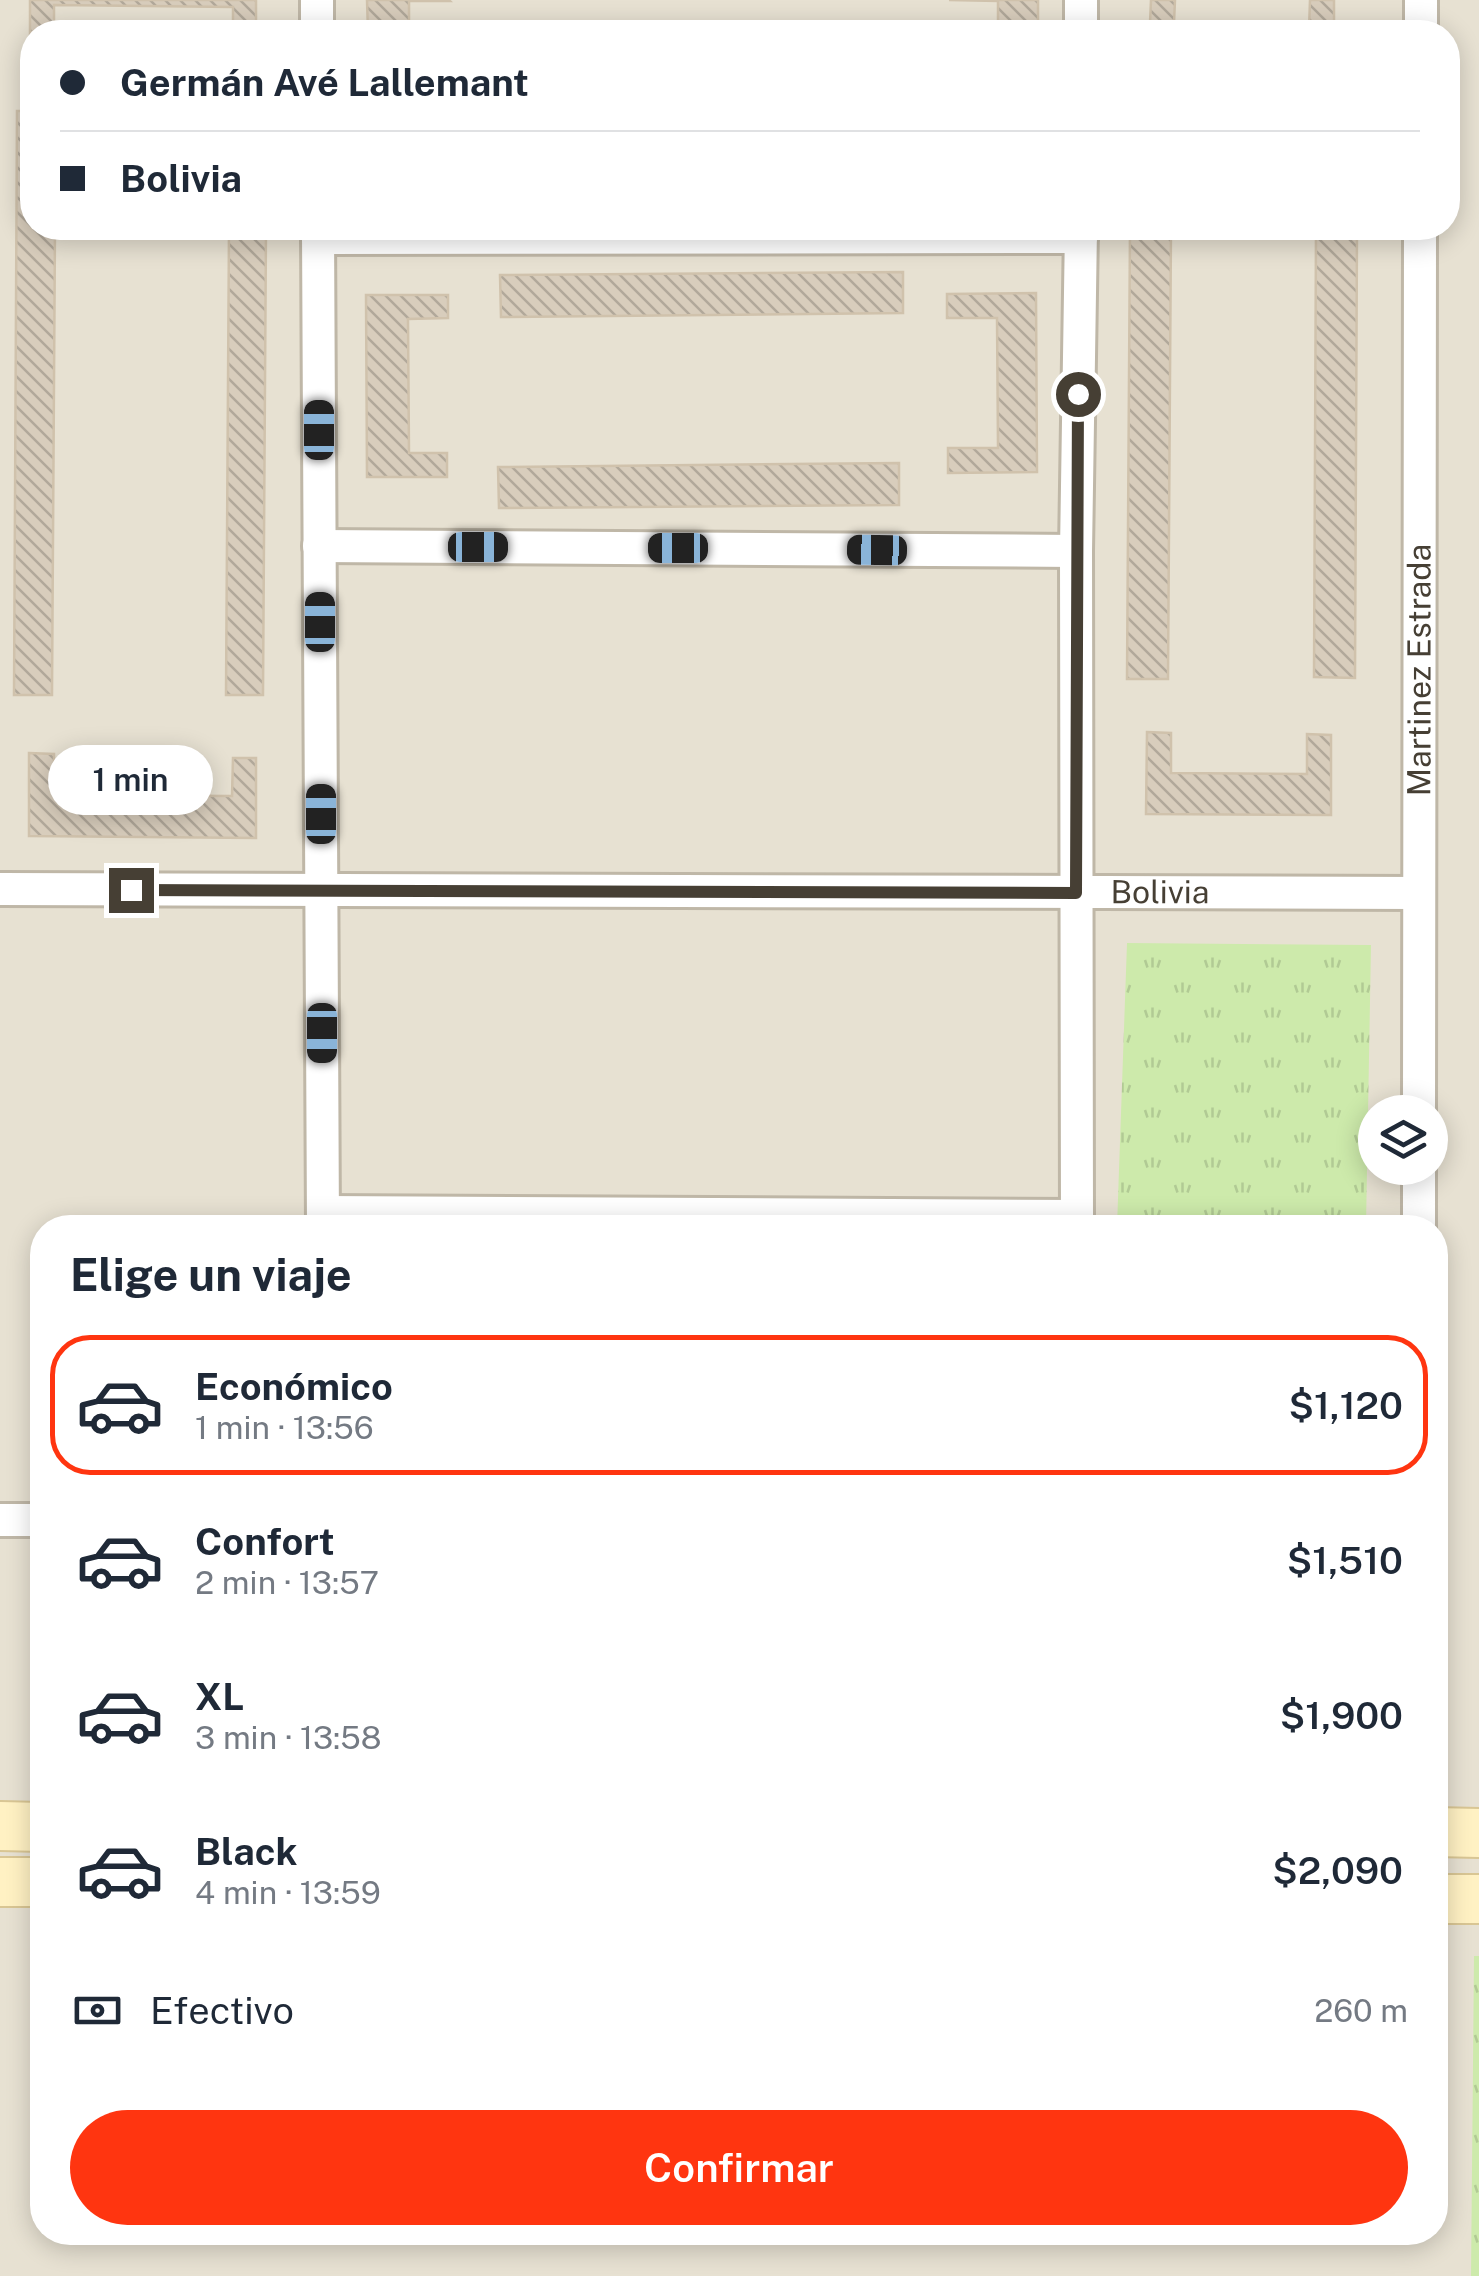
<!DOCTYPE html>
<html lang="es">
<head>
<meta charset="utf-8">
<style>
  body { margin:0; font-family:"Public Sans",sans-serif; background:#f6f6f7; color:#1f2937; height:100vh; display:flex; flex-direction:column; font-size:38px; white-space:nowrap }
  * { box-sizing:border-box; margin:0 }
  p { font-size:32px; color:#747a83 }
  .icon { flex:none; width:55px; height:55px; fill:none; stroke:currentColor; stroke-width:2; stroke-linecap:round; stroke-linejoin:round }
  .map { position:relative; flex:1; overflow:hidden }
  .details { position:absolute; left:30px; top:1215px; width:1418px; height:1030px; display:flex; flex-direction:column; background:#fff; border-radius:40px; box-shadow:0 5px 25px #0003 }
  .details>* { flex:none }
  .guide { position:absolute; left:20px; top:20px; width:1440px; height:220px; border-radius:40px; box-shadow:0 5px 25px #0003; display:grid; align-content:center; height:220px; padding:0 40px; background:#fff }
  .fabs { position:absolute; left:1358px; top:1095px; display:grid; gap:20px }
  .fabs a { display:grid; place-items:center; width:90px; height:90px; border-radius:50%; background:#fff; box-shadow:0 5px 25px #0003; font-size:50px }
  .end { position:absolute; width:45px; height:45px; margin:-22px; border:12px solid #463f34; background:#fff; box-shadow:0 0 0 5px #fff }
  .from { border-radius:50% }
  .bubble { position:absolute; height:70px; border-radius:35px; background:#fff; box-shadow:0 5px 25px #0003; font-size:32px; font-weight:600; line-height:70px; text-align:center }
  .car { position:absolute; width:30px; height:60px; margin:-30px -15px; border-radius:12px; box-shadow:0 0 8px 2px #0007; background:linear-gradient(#222 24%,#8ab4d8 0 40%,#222 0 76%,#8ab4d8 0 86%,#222 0) }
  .guide b { display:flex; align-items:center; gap:35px; height:95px; font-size:38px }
  .guide b+b { border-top:2px solid #e0e1e3 }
  .guide i { width:25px; height:25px; background:#1f2937 }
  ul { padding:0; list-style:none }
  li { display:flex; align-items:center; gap:30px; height:140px; margin:0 20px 15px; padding:0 20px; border:5px solid transparent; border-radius:40px }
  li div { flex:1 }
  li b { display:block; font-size:38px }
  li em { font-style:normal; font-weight:600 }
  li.current { border-color:#ff3510 }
  li>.icon { width:90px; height:90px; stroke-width:1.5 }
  h2 { padding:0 40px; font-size:45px; line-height:120px }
  .pay { display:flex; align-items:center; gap:25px; height:110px; padding:0 40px; font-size:38px }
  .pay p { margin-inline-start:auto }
  .cta { display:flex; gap:20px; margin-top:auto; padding:20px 40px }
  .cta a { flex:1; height:115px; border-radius:60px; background:#ff3510; color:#fff; font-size:40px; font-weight:600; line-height:115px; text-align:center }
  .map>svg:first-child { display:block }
</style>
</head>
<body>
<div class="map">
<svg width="1479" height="2276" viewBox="0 0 1479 2276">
  <defs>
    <pattern id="grass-tufts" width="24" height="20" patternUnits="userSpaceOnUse" patternTransform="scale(2.5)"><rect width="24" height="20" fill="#cdeaab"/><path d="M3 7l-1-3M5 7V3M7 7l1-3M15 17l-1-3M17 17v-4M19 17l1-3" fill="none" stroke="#b1ca94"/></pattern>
    <pattern id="building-back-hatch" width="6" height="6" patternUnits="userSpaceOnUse" patternTransform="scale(2.5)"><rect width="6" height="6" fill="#d8cdbc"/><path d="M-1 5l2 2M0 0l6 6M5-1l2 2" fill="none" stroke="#b1a89a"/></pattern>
  </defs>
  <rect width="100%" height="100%" fill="#f3efe4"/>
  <!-- residential -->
  <path fill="#e7e1d2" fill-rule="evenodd" d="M0,0h1479v2276h-1479zM32,32h1416v196h-1416zM1375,1112h55v56h-55zM42,1228h1393v1004h-1393z"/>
  <!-- grass -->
  <path fill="url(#grass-tufts)" d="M1127,943l244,2 -5,282h-249z
    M1474,1956h5v320h-8z"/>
  <!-- building -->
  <path fill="url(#building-back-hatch)" stroke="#d0c2ac" stroke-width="2.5" d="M30,0h226v32h-23v-25l-179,-2v27h-22v24h-2z
    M367,0h82l1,1h-41v31h-41z
    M949,0h89v32h-40v-31z
    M1151,0h24l-1,23h-24z
    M1310,0h24v30h-25z
    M17,111h15v117h23l-3,467h-38z
    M229,228h37l-3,467h-37z
    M1130,228h41l-3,451h-41z
    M1316,228h41l-2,450 -41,-1z
    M903,272v41l-402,4 -1,-42z
    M1036,293l1,179 -89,1v-25h50l-1,-130h-50v-24z
    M366,295h82v23l-40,1 1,134h38v24h-80z
    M899,463v42l-400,3 -1,-41z
    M1147,732l24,1v40l136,1v-40l24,1v80l-185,-1z
    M29,753l25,1v41l178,1 1,-38h23v80l-227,-2z"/>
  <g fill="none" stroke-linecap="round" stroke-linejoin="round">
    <!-- street casing -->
    <g stroke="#bfb7a7" stroke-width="38">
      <g id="street">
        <path d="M317,0v32"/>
        <path d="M1081,32v-32"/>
        <path d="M1421,32v-32"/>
        <path d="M318,228l5,1000"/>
        <path d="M318,238l763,-1"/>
        <path d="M319,546l757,5"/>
        <path id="s1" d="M0,889l1419,4"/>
        <path id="s2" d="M1419,1112l1,-884"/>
        <path d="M1419,1168v60"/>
        <path d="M323,1212l754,4"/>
        <path d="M1077,1228l-1,-677 5,-323"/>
        <path d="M0,1520h42"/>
      </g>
    </g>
    <!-- secondary casing -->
    <g stroke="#d9c694" stroke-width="52">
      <path id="secondary" d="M0,1826l42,1
        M1435,1832l44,1
        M0,1882h42
        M1435,1899h44"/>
    </g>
    <!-- street -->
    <use href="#street" stroke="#fff" stroke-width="32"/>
    <!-- secondary -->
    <use href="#secondary" stroke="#fff1c3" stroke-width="48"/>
  </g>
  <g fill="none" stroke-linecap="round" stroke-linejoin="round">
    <!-- route -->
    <path stroke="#463f34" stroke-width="12" d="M131,890l945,3 2,-499"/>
  </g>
  <g text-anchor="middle" stroke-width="8" stroke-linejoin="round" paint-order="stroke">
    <!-- street labels -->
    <g font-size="32" fill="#463f34" stroke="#fff">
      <text dy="11" stroke="none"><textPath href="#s2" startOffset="442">Martinez Estrada</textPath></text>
      <text dy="11" stroke="none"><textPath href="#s1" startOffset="1160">Bolivia</textPath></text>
    </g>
  </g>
</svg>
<div class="fabs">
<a><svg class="icon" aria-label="layers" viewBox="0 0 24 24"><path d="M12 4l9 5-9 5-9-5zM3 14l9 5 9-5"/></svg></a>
</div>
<i class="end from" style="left:1078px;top:394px"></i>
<i class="end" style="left:131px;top:890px"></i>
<div class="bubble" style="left:48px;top:745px;width:165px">1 min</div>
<i class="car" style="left:319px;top:430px;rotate:0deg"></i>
<i class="car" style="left:478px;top:547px;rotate:90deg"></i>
<i class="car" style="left:678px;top:548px;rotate:270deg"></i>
<i class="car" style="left:877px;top:550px;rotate:271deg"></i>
<i class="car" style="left:320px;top:622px;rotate:0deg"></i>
<i class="car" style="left:321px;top:814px;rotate:0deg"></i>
<i class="car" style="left:322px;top:1033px;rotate:180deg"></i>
<div class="guide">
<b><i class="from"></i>Germán Avé Lallemant</b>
<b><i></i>Bolivia</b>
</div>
<section class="details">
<h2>Elige un viaje</h2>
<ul>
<li class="current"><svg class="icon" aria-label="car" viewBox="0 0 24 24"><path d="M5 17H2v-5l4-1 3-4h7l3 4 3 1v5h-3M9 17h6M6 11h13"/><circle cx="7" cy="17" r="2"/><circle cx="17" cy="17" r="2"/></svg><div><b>Económico</b><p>1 min · 13:56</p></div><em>$1,120</em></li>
<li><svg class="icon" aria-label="car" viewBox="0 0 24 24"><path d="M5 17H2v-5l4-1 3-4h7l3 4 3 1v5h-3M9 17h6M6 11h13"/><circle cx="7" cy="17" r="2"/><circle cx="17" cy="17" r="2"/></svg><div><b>Confort</b><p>2 min · 13:57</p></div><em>$1,510</em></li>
<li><svg class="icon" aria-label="car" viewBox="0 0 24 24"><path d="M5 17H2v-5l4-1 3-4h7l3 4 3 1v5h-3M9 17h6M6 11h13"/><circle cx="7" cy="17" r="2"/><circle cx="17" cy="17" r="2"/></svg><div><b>XL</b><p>3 min · 13:58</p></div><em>$1,900</em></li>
<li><svg class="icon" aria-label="car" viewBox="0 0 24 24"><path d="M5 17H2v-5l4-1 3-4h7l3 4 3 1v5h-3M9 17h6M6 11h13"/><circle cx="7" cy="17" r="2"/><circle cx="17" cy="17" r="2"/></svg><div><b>Black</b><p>4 min · 13:59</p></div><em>$2,090</em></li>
</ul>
<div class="pay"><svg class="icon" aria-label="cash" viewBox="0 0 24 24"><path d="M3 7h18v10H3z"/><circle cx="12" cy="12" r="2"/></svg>Efectivo<p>260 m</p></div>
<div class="cta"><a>Confirmar</a></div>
</section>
</div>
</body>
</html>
